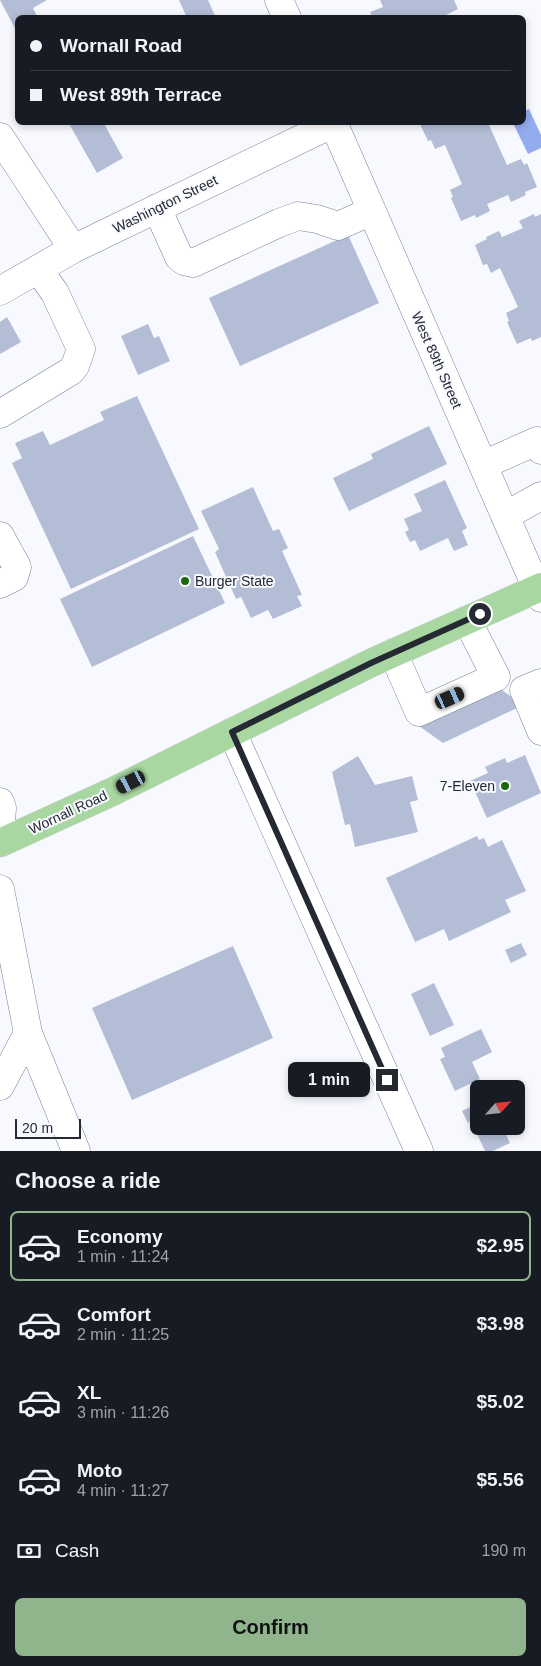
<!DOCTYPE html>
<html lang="en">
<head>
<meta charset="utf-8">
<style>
  body { margin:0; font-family:Helvetica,sans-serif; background:#242831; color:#f1f3f6; height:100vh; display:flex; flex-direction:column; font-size:19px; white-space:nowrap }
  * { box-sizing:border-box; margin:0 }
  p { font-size:16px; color:#9ea1a6 }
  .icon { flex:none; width:28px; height:28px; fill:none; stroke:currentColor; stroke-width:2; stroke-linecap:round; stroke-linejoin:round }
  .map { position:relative; height:1151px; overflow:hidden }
  .drawer { display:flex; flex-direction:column; background:#171b24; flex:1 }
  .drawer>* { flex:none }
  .guide { position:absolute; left:15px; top:15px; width:511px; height:110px; border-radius:8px; box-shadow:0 2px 8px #0003; display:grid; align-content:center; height:110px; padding:0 15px; background:#171b24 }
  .needle { width:32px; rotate:63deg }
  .fabs { position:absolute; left:470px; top:1080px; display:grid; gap:10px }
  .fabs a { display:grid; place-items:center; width:55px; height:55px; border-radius:8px; background:#171b24; box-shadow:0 2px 8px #0003; font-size:25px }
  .scale { position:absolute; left:15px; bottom:12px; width:66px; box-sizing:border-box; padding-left:5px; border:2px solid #252932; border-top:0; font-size:14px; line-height:18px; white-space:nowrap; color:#252932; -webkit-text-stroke:4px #f7f9fe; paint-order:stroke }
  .end { position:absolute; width:22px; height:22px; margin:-11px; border:6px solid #252932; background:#fff; box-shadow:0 0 0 2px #fff }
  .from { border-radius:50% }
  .bubble { position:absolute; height:35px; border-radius:8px; background:#171b24; box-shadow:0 2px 8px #0003; font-size:16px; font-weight:700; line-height:35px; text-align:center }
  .car { position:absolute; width:15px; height:30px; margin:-15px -8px; border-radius:6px; box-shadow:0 0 4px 1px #0007; background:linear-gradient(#222 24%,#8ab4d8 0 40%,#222 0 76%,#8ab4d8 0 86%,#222 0) }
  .guide b { display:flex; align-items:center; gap:18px; height:48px; font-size:19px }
  .guide b+b { border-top:1px solid #363941 }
  .guide i { width:12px; height:12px; background:#f1f3f6 }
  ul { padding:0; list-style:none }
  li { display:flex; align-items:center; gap:15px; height:70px; margin:0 10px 8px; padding:0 5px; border:2px solid transparent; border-radius:8px }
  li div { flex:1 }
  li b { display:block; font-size:19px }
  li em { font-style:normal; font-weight:700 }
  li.on { border-color:#90b58d }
  li>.icon { width:45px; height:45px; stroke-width:1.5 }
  h2 { padding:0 15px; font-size:22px; line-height:60px }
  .pay { display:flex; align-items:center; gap:12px; height:55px; padding:0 15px; font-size:19px }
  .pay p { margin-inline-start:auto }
  .button { display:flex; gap:10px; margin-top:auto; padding:10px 15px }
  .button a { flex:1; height:58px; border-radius:8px; background:#90b58d; color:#111; font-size:20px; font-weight:700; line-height:58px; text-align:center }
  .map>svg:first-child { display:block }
</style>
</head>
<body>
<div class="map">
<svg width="541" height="1151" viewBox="0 0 541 1151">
  <rect width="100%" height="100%" fill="#f7f9fe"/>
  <!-- water -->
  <path fill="#93acf0" d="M529,109l12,26v13l-13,6 -15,-31 11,-1v-11z"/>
  <!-- building -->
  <path fill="#b3bdd5" d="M0,0h47l-14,8 5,10h-20v16z
    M179,0h29l8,18h-29z
    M380,0h74l4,9 -12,6 1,3h-74l-3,-6 13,-5z
    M68,122h35l20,36 -26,15z
    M419,122h75l-5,3 18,40 14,-6 3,6 3,-2 10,24 -12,5 1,3 -15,7 -3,-7 -21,9 3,7 -14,7 -1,-3 -14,6 -10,-23 2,-1 -3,-7 12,-6 -17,-39 -10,4 -4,-9 -3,1z
    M534,214l1,3 6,-3v123l-9,4 -1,-3 -14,6 -10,-22 2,-1 -3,-8 12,-6 -18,-39 -9,5 -4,-9 -4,1 -8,-20 12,-6 -1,-2 13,-6 3,6 21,-9 -4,-7z
    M348,235l31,68 -139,63 -31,-68z
    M7,317l14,25 -21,12v-32z
    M148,324l6,14 5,-2 11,25 -32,14 -17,-39z
    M137,396l62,133 -128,60 -59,-126 10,-5 -7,-15 28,-12 7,14 54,-25 -4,-8z
    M429,426l18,38 -98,47 -16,-33 40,-19 -2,-5z
    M445,480l22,48 -5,3 6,14 -14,6 -6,-13 -28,13 -5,-11 -5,2 -5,-10 4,-2 -5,-11 18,-8 -8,-17z
    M253,487l20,44 6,-2 9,19 -6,3 20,44 -5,1 5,10 -29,13 -5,-9 -17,8 -10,-21 -5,2 -21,-47 4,-3 -18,-38z
    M193,536l32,67 -133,64 -32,-68z
    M499,688l24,17 -80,38 -24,-17z
    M525,755l16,38 -54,25 -17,-37 18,-8 -3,-6 20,-9 2,5z
    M358,756l17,29 37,-9 6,24 -8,2 8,30 -63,15 -5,-23 -5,1 -13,-53z
    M477,836l2,4 5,-2 4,9 14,-7 24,51 -21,9 6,12 -62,29 -5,-12 -29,13 -29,-64z
    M521,943l6,12 -16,8 -6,-13z
    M233,946l40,92 -141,62 -40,-92z
    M434,983l20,42 -24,11 -19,-42z
    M481,1029l11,23 -20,10 8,17 -25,12 -15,-32 5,-2 -4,-9z
    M479,1103v23h23l8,17 -17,8h-8l-14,-30 -3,2 -6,-12z"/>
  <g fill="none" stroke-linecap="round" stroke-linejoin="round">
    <!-- minor casing -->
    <g stroke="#788197" stroke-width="29">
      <path id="minor" d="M279,0l8,18
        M333,122l208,476
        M0,137l73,112
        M157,208l22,49 5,4 9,2 86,-40 19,-7 19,3 21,7 34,-15
        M0,291l73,-42 261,-126
        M0,414l71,-43 4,-5 6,-17 -26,-56 -17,-24
        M483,465l54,-24 4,9
        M505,516l36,-20
        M0,536l17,31 -3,10 -14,7
        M393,653l26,59 77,-35 -29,-57
        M541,683l-17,7 17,41
        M232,732l187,419
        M0,802l2,6 -2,27
        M0,889l28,144 48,118
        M0,1086l28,-53"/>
    </g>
    <!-- major casing -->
    <g stroke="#d3d4d6" stroke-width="29">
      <path id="major" d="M0,843l114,-52 257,-128 170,-76"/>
    </g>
    <!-- minor -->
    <use href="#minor" stroke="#fff" stroke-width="28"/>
    <!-- major -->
    <use href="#major" stroke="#a9d7a1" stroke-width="28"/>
  </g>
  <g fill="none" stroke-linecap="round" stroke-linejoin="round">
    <!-- route -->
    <path stroke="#252932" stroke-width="6" d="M387,1080l-155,-348 139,-69 109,-49"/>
  </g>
  <!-- markers -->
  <g fill="#1a6a0c" stroke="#f7f9fe" stroke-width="2">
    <circle cx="185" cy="581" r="5"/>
    <circle cx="505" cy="786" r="5"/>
  </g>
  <g text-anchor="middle" stroke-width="4" stroke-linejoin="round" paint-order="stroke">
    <!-- street labels -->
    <g font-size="14" fill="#252932" stroke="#f7f9fe">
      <text transform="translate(165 204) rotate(-26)" y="5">Washington Street</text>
      <text transform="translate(437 360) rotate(66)" y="5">West 89th Street</text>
      <text transform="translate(68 812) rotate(-25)" y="5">Wornall Road</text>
    </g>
    <!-- poi labels -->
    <g font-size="14" fill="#252932" stroke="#f7f9fe" text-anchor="start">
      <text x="195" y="586">Burger State</text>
      <text x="495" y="791" text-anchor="end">7-Eleven</text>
    </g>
  </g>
</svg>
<div class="fabs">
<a><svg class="needle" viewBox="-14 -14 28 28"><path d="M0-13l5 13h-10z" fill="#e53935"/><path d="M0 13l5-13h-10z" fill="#9ea1a6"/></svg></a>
</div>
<div class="scale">20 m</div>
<i class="end from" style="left:480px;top:614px"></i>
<i class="end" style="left:387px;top:1080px"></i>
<div class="bubble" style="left:288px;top:1062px;width:82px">1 min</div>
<i class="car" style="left:450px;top:698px;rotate:66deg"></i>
<i class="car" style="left:131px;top:782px;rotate:243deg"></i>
<div class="guide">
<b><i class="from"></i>Wornall Road</b>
<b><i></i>West 89th Terrace</b>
</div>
</div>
<section class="drawer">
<h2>Choose a ride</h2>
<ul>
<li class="on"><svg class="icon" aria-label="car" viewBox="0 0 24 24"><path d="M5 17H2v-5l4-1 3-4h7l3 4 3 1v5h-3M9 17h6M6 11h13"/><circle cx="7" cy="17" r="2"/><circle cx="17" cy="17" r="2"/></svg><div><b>Economy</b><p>1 min · 11:24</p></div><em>$2.95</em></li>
<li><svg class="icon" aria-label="car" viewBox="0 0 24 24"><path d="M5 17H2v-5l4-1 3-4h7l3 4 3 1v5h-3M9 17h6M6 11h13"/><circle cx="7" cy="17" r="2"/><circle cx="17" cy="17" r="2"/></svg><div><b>Comfort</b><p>2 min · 11:25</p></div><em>$3.98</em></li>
<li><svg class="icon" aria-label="car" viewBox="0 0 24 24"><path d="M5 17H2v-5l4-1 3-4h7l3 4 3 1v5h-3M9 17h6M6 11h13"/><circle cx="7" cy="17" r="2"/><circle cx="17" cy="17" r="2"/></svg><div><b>XL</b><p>3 min · 11:26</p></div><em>$5.02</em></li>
<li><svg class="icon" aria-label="car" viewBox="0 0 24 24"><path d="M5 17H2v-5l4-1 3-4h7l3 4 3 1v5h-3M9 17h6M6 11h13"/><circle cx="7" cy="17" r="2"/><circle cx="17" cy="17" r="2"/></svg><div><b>Moto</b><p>4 min · 11:27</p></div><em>$5.56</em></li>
</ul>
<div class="pay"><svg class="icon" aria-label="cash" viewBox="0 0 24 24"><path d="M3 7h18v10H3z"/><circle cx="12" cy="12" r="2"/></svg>Cash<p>190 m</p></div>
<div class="button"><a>Confirm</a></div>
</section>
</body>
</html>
